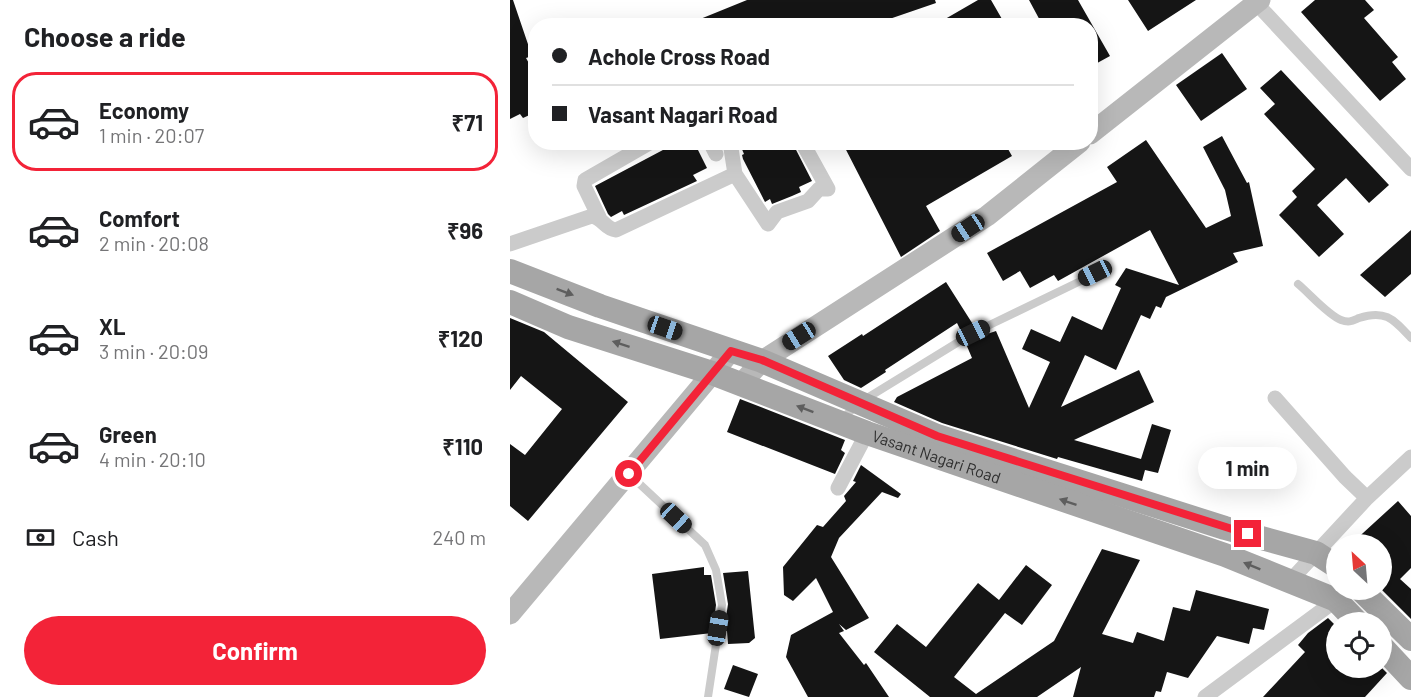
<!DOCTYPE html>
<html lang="en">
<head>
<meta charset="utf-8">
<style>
  body { margin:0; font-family:Barlow,sans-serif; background:#f2f2f2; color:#202124; height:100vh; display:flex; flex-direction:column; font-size:22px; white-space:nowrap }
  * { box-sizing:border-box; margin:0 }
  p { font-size:20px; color:#757577 }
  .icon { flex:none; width:33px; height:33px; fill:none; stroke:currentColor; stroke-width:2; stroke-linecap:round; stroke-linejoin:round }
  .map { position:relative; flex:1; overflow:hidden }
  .side { display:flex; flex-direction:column; background:#fff; width:510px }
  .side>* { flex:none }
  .top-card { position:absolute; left:18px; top:18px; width:570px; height:132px; border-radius:24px; box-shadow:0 6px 24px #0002; display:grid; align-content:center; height:132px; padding:0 24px; background:#fff }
  .needle { width:39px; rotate:334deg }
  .tools { position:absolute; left:816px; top:534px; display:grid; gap:12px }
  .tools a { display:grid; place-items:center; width:66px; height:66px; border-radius:50%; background:#fff; box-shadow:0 6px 24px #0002; font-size:30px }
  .end { position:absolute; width:27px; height:27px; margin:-14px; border:8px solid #f32338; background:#fff; box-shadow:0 0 0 3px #fff }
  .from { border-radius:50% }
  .bubble { position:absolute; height:42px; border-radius:21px; background:#fff; box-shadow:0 6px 24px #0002; font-size:20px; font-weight:700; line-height:42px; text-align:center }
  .car { position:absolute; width:18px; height:36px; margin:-18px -9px; border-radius:8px; box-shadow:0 0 4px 2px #0007; background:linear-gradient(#222 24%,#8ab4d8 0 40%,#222 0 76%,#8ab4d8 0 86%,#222 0) }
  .top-card b { display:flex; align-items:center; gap:21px; height:57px; font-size:22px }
  .top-card b+b { border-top:2px solid #e0e0e0 }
  .top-card i { width:15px; height:15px; background:#202124 }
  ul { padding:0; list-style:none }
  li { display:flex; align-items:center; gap:18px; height:99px; margin:0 12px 9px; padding:0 12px; border:3px solid transparent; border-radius:24px }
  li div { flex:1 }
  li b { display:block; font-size:22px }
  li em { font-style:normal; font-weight:700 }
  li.selected { border-color:#f32338 }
  li>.icon { width:54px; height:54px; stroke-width:1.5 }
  h2 { padding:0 24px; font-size:27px; line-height:72px }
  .pay { display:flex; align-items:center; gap:15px; height:66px; padding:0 24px; font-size:22px }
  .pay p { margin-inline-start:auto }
  .cta { display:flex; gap:12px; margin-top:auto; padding:12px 24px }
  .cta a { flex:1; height:69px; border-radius:36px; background:#f32338; color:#fff; font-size:24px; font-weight:700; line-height:69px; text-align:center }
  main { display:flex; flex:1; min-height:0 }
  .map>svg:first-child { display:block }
</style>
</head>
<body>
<main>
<section class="side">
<h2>Choose a ride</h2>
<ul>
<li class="selected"><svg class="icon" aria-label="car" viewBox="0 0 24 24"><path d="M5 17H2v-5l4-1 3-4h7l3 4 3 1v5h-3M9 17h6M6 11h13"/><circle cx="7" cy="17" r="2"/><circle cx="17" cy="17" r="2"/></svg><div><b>Economy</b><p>1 min · 20:07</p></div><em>₹71</em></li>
<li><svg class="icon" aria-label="car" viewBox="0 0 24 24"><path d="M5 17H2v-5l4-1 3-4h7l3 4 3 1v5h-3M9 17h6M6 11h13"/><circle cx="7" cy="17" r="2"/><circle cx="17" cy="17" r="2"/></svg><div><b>Comfort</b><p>2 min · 20:08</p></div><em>₹96</em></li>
<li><svg class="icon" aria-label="car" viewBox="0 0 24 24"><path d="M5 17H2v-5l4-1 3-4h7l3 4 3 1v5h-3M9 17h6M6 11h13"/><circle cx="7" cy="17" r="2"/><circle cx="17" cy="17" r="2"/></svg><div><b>XL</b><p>3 min · 20:09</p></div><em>₹120</em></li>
<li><svg class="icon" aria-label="car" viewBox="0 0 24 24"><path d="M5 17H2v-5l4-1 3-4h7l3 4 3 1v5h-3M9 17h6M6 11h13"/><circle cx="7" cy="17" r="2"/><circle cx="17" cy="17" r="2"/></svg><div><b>Green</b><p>4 min · 20:10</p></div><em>₹110</em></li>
</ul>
<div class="pay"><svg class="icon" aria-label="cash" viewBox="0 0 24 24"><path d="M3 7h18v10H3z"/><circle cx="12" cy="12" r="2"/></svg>Cash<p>240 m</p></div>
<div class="cta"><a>Confirm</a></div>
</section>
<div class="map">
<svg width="901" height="697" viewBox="0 0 901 697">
  <rect width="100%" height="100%" fill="#fff"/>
  <!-- building -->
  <path fill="#151515" d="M0,0h3l19,56 -6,2 10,18v36l-13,6 -3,-4 -10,5z
    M237,0h188l1,3 -67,23h-186z
    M468,0h13l15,26h-73z
    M519,0h49l32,56 -20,11v-41h-47z
    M618,0h68l-48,31z
    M805,0h50l9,10 -10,8 34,39 -6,5 14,17 -26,22 -79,-89z
    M712,53l25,36 -46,32 -25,-36z
    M771,70l108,115 -20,18 -23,-25 -29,27 27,29 -25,23 -40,-42 18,-18 -5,-6 23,-22 -51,-55 11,-10 -15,-16z
    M712,136l25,47 2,-1 14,64 -30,7 5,9 -72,35 -5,11 -5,-2 -6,13 -9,-4 -25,55 -31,-15 -24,52 78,-37 15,32 -80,38 67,19 11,-35 19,6 -13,43 -13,-3 -3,11 -84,-24 -1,2 -115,-36 -48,-21 3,-5 75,-39 -6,-14 15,-8 15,-5 33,77 21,-46 -28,-13 9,-20 29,13 12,-26 30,14 19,-42 -6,-3 11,-17 53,17 -29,-55 -92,51 -4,-6 -24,13 -10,-17 -17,10 -16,-28 130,-71 -10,-15 39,-27 60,88 25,-12 -6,-26 -22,-43z
    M168,142h16l13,26 -14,7 4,6 -73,34 -2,-4 -11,6 -3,-3 -13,-28z
    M239,142h43l20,39 -13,6 2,5 -9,4 -20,8 -2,-5 -5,3 -22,-43 -1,-4 2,-1 -3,-7z
    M332,142h162l8,14 -86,50 14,25 -39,26z
    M901,230v44l-26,23 -25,-22z
    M436,282l28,44 -12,7 -5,-10 -72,47 1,2 -25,16 -17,-8 -16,-24 34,-22 1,2z
    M0,318l34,14 84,70 -100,119 -18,-15v-62l15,11 37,-46 -41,-33 -11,14z
    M230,399l105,41 -4,10 4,3 -10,21 -108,-42z
    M351,465l40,29 -3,4 -16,-6 -43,46 -8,19 38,61 -23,12 -7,-6 5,7 -5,2 25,32 2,-2 23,34h-81l-22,-40 5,-22 42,-23 -17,-34 -23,23 -9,-6 -1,-28 34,-42 6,2 23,-26 -2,-5 12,-14 -3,-1z
    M888,501l13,15v52l-11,11 11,10v30l-29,-29v-46h-31z
    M592,549l38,11 -38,74 31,9 4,-11 27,9 9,-34 17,4 6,-21 73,19 -5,21 -11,-2 -4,16 -32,-8 -29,42 -21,-6 -6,20 -5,-1 -2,6h-81l8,-30 -44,30h-107l-56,-45 23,-28 29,23 52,-64 21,17 27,-35 26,20 -30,40 -17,-12 -51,64 22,17 78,-53z
    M194,567v8h7l5,30 -4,28 -52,6 -8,-65z
    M238,571l7,67 -6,5 -21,1 -1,-13h-3l4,-27 -5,-31z
    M818,618l8,8v42h46l5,5 -22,24h-102l42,-45 -7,-7 10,-12z
    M223,665l25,9 -9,23 -25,-8z"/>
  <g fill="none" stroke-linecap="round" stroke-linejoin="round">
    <!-- lane -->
    <path stroke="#cbcbcb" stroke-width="8" d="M788,284c11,9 30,31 43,36 8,3 11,1 18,-2 27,-9 35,2 52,20
      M332,419l17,-16 114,-70 122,-59
      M120,475l75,70 11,25 6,35 -14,92"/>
    <!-- street -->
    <path stroke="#cbcbcb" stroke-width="15" d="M746,3l155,166
      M200,142l6,12
      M220,142l5,32 33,50 9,-12 31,-11 11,-12h9l-26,-47
      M89,217l-15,-31 1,-6 66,-38
      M0,244l82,-28c11,2 13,13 24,14l119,-56
      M765,398l70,79 22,21
      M328,488l29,-55
      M780,581l77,-83 44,-41
      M695,697l131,-97"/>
    <!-- secondary -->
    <path stroke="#b8b8b8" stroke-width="21" d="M580,134l170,-134
      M230,385l22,-24 225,-145 93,-74
      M0,614l221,-263"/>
    <!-- primary -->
    <g stroke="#a6a6a6" stroke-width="24">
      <path d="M0,271l90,35 162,55 175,75 288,92 91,25 20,13"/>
      <path id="s1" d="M0,302l58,25 144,46 155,60 358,122 111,45 21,22"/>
      <path d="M851,590l50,49"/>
      <path d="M872,647l29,31"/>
    </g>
  </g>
  <!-- one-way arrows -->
  <defs><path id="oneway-solid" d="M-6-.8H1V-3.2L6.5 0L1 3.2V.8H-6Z" transform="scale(1.5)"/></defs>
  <g fill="#5e5e5e">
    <use href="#oneway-solid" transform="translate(55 292) rotate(21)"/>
    <use href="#oneway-solid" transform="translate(111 344) rotate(-162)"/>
    <use href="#oneway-solid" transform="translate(295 409) rotate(-159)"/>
    <use href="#oneway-solid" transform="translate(558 502) rotate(-161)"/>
    <use href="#oneway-solid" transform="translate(742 566) rotate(-158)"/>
  </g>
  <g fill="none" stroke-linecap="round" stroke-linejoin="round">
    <!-- route -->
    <path stroke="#f32338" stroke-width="8" d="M119,474l102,-123 31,9 175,76 311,98"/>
  </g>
  <g text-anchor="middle" stroke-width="6" stroke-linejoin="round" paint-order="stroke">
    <!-- street labels -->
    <g font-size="16" fill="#2e2e2e" stroke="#fff">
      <text dy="6" stroke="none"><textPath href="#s1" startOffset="454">Vasant Nagari Road</textPath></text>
    </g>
  </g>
</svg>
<div class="tools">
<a><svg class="needle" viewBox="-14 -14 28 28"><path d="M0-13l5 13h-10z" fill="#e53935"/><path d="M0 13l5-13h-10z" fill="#757577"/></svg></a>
<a><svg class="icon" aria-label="locate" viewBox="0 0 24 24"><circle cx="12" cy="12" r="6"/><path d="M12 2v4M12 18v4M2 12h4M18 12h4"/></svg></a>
</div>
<i class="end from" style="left:119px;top:474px"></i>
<i class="end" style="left:738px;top:534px"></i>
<div class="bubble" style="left:688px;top:447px;width:99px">1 min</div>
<i class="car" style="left:458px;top:228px;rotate:237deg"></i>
<i class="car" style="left:585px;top:273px;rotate:244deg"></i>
<i class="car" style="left:155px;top:328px;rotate:109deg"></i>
<i class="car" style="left:463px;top:333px;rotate:64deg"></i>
<i class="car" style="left:289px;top:336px;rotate:238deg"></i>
<i class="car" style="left:166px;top:518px;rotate:133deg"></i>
<i class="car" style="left:208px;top:628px;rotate:9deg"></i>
<div class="top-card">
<b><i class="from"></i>Achole Cross Road</b>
<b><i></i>Vasant Nagari Road</b>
</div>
</div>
</main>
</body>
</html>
